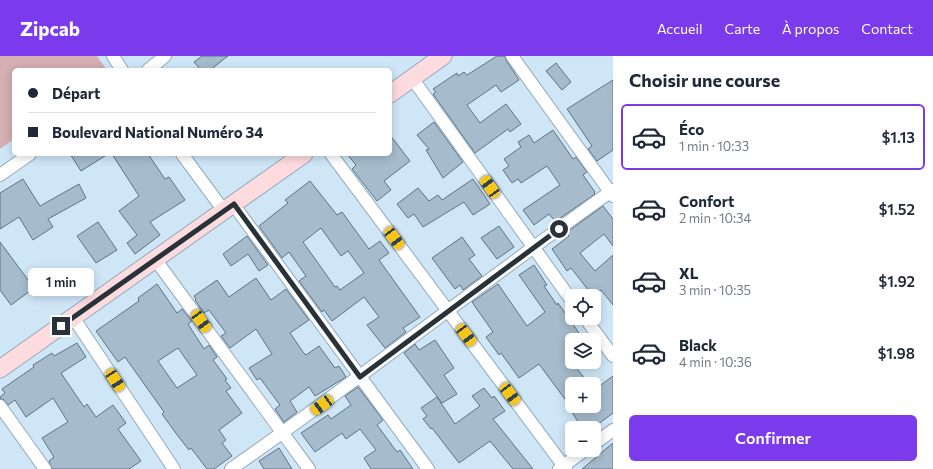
<!DOCTYPE html>
<html lang="fr">
<head>
<meta charset="utf-8">
<style>
  body { margin:0; font-family:Commissioner,sans-serif; background:#f2f2f3; color:#1f2937; height:100vh; display:flex; flex-direction:column; font-size:15px; white-space:nowrap }
  * { box-sizing:border-box; margin:0 }
  p { font-size:13px; color:#747a83 }
  .icon { flex:none; width:22px; height:22px; fill:none; stroke:currentColor; stroke-width:2; stroke-linecap:round; stroke-linejoin:round }
  .map { position:relative; flex:1; overflow:hidden }
  .panel { display:flex; flex-direction:column; background:#fff; width:320px }
  .panel>* { flex:none }
  .hud { position:absolute; left:12px; top:12px; width:380px; height:88px; border-radius:6px; box-shadow:0 2px 10px #0003; display:grid; align-content:center; height:88px; padding:0 16px; background:#fff }
  .buttons { position:absolute; left:565px; top:233px; display:grid; gap:8px }
  .buttons a { display:grid; place-items:center; width:36px; height:36px; border-radius:6px; background:#fff; box-shadow:0 2px 10px #0003; font-size:20px }
  .end { position:absolute; width:18px; height:18px; margin:-9px; border:5px solid #293239; background:#fff; box-shadow:0 0 0 2px #fff }
  .from { border-radius:50% }
  .bubble { position:absolute; height:28px; border-radius:6px; background:#fff; box-shadow:0 2px 10px #0003; font-size:13px; font-weight:600; line-height:28px; text-align:center }
  .car { position:absolute; width:12px; height:24px; margin:-12px -6px; border-radius:5px; box-shadow:0 0 3px 1px #0007; background:linear-gradient(#f5c518 24%,#345 0 40%,#f5c518 0 76%,#345 0 86%,#f5c518 0) }
  .hud b { display:flex; align-items:center; gap:14px; height:38px; font-size:15px }
  .hud b+b { border-top:1px solid #e0e1e3 }
  .hud i { width:10px; height:10px; background:#1f2937 }
  ul { padding:0; list-style:none }
  li { display:flex; align-items:center; gap:12px; height:66px; margin:0 8px 6px; padding:0 8px; border:2px solid transparent; border-radius:6px }
  li div { flex:1 }
  li b { display:block; font-size:15px }
  li em { font-style:normal; font-weight:600 }
  li.current { border-color:#7c3aed }
  li>.icon { width:36px; height:36px; stroke-width:1.5 }
  h2 { padding:0 16px; font-size:18px; line-height:48px }
  .cta { display:flex; gap:8px; margin-top:auto; padding:8px 16px }
  .cta a { flex:1; height:46px; border-radius:6px; background:#7c3aed; color:#fff; font-size:16px; font-weight:600; line-height:46px; text-align:center }
  header { display:flex; align-items:center; gap:24px; box-sizing:border-box; height:56px; padding:0 20px; background:#7c3aed; color:#fff }
  header strong { font-size:19px }
  nav { display:flex; gap:22px; margin-inline-start:auto; font-size:14px }
  main { display:flex; flex:1; min-height:0 }
  .map>svg:first-child { display:block }
</style>
</head>
<body>
<header>
<strong>Zipcab</strong>
<nav><a>Accueil</a><a>Carte</a><a>À propos</a><a>Contact</a></nav>
</header>
<main>
<div class="map">
<svg width="613" height="413" viewBox="0 0 613 413">
  <rect width="100%" height="100%" fill="#cfe6f7"/>
  <!-- green -->
  <path fill="#d5afb2" d="M0,0h97l10,14h-93v69l-14,10z"/>
  <!-- building -->
  <path fill="#a6bccc" stroke="#5f7382" fill-rule="evenodd" d="M202,0h26l-18,14h-9l-7,-8z
    M497,0h8l1,4 13,20 -18,12 -5,-7 -29,20 13,18 26,-19 15,20 -11,8 -2,-3 -33,24 -42,-59 3,-2 -3,-3 24,-16 1,3 6,-4 3,3z
    M556,7l15,19 -9,8 -16,-19z
    M613,24v70l-16,11 -9,-12 4,-3 -25,-37z
    M434,66l29,40 -20,16 -17,-28 3,-1 -12,-14z
    M553,74l20,29 3,-2 11,15 -4,3 12,17 -1,1 1,1 -39,27 -1,-1h-1l-5,-6 -15,11 -11,-15 37,-25 -13,-19 -26,17 -3,-4 -6,4 -9,-13 6,-4 -5,-7 17,-12 -3,-5 11,-7 5,8z
    M390,79l20,26 -26,20 7,9 -14,11 -25,-32 4,-4 -9,-11h43z
    M70,98h38l-27,17z
    M112,98h36l17,25 4,-2 16,23 -35,22 10,13 -25,19 -8,-11 10,-8 -18,-24 20,-15z
    M23,123l17,27 39,-22 7,14 -38,21 5,8 -20,13 -14,-23 -19,12v-36z
    M473,123l17,25 -17,11 -9,-13 -41,25 -9,-13 -6,4 -11,-14 21,-16 11,13 9,-6 4,5z
    M310,125l27,34 5,-3 27,37 11,-8 9,12 -10,7 41,57 -17,11 3,4 -21,16 -18,-23 12,-8 -15,-20 -32,24 -8,-11 -2,2 -23,-31 7,-5 -17,-24 -7,6 -23,-32 29,-23 -3,-3zM321,172l20,28 7,-5 16,22 -24,17 -3,-4 -2,1 -32,-45z
    M603,150l10,13v27l-9,-12 -24,19 15,18 18,-16v50l-12,-15 -8,6 -22,-28 -4,3 -15,-22 17,-13 -3,-3z
    M98,166l19,28 -21,13 -19,-27z
    M499,170l15,21 -17,12 -16,-21z
    M247,180l21,29 -9,6 -11,-17 -17,12 -8,-12z
    M462,181l13,18 -6,4 13,17 -19,14 -3,-5 -5,4 -23,-31z
    M0,186l34,46 -23,17 -11,-15z
    M534,209l13,20 -3,1 13,19 1,-2 26,37h-12v22l17,22h-17v22h22v-16l19,-14v37l-20,15h-11l-14,-22h2l-31,-42 -20,14 -18,-25 -2,2 -13,-18 7,-5 -21,-30 26,-18 29,42 18,-14 -26,-37z
    M256,222l15,22 15,-11 23,31 -19,13 13,19 3,3 13,-9 16,22 4,-2 7,11 -31,19 -6,-9 -19,14 7,11 -13,10 -9,-13 5,-4 -20,-27 -3,2 -8,-12 23,-14 -16,-25 -26,19 -9,-12 5,-3 -17,-23 -5,3 -9,-13 1,-1 -2,-3 23,-16 12,17z
    M157,228l20,29 5,-4 10,12 -4,3 16,25 5,-4 8,12 -4,3 14,19 -2,1 6,8 -5,3 16,22 -23,17 7,10 -4,3 10,13 -18,13h-7l-16,-21 -2,2 -11,-14 -16,-22 2,-2 -39,-55 -7,5 -22,-31 43,-30 -1,-3zM178,292l19,27 -20,13 -19,-27z
    M435,284l19,28 -10,7 13,19 -15,9 -38,-50 11,-9 4,6z
    M77,287l9,14 -25,16 23,34 3,-3 9,13 17,-12 13,18 -8,6 23,32 -12,8h-77l-3,-8 5,-4 -12,-19 26,-16 -15,-24 -27,19 -11,-17 -7,5 -5,-6h-3v-2l5,-4 -3,-4 32,-22 -1,-2 19,-12 2,3z
    M358,331l25,33 -6,5 20,27 3,-2 13,19h-42l-7,-11 12,-8 -16,-21 -14,10 -4,-6 -27,19 -14,-19 27,-18 3,4 20,-14 -6,-9z
    M484,332l8,10 2,-2 11,15 -12,8 40,50h-20l-23,-28 -31,22 -27,-35 -1,1 -8,-10 4,-3 -6,-8 16,-11 18,27 25,-18 -8,-10z
    M613,387v26h-31z
    M279,392l13,21h-28l-5,-8z"/>
  <g fill="none" stroke-linecap="round" stroke-linejoin="round">
    <!-- minor casing -->
    <g stroke="#95aabb" stroke-width="14">
      <path id="minor" d="M113,0l9,14
        M512,0l101,140
        M148,14l17,-14
        M412,22l160,223
        M182,98l42,57
        M331,98l235,315
        M0,119l30,-21
        M233,148l195,265
        M155,203l154,210
        M73,261l101,152
        M585,262l28,38
        M0,350l45,63
        M594,388l19,-14
        M231,413c129,-90 253,-188 382,-279
        M559,413l26,-19"/>
    </g>
    <!-- secondary casing -->
    <g stroke="#95aabb" stroke-width="19">
      <path id="secondary" d="M390,38l53,-38
        M0,313l304,-215"/>
    </g>
    <!-- minor -->
    <use href="#minor" stroke="#fff" stroke-width="12"/>
    <!-- secondary -->
    <use href="#secondary" stroke="#fddbdf" stroke-width="17"/>
  </g>
  <g fill="none" stroke-linecap="round" stroke-linejoin="round">
    <!-- route -->
    <path stroke="#293239" stroke-width="5" d="M61,270l173,-122 126,173 199,-148"/>
  </g>
</svg>
<div class="buttons">
<a><svg class="icon" aria-label="locate" viewBox="0 0 24 24"><circle cx="12" cy="12" r="6"/><path d="M12 2v4M12 18v4M2 12h4M18 12h4"/></svg></a>
<a><svg class="icon" aria-label="layers" viewBox="0 0 24 24"><path d="M12 4l9 5-9 5-9-5zM3 14l9 5 9-5"/></svg></a>
<a>+</a>
<a>−</a>
</div>
<i class="end from" style="left:559px;top:173px"></i>
<i class="end" style="left:61px;top:270px"></i>
<div class="bubble" style="left:28px;top:212px;width:66px">1 min</div>
<i class="car" style="left:490px;top:131px;rotate:325deg"></i>
<i class="car" style="left:394px;top:182px;rotate:143deg"></i>
<i class="car" style="left:201px;top:265px;rotate:144deg"></i>
<i class="car" style="left:466px;top:279px;rotate:143deg"></i>
<i class="car" style="left:115px;top:324px;rotate:147deg"></i>
<i class="car" style="left:510px;top:338px;rotate:143deg"></i>
<i class="car" style="left:322px;top:349px;rotate:234deg"></i>
<div class="hud">
<b><i class="from"></i>Départ</b>
<b><i></i>Boulevard National Numéro 34</b>
</div>
</div>
<section class="panel">
<h2>Choisir une course</h2>
<ul>
<li class="current"><svg class="icon" aria-label="car" viewBox="0 0 24 24"><path d="M5 17H2v-5l4-1 3-4h7l3 4 3 1v5h-3M9 17h6M6 11h13"/><circle cx="7" cy="17" r="2"/><circle cx="17" cy="17" r="2"/></svg><div><b>Éco</b><p>1 min · 10:33</p></div><em>$1.13</em></li>
<li><svg class="icon" aria-label="car" viewBox="0 0 24 24"><path d="M5 17H2v-5l4-1 3-4h7l3 4 3 1v5h-3M9 17h6M6 11h13"/><circle cx="7" cy="17" r="2"/><circle cx="17" cy="17" r="2"/></svg><div><b>Confort</b><p>2 min · 10:34</p></div><em>$1.52</em></li>
<li><svg class="icon" aria-label="car" viewBox="0 0 24 24"><path d="M5 17H2v-5l4-1 3-4h7l3 4 3 1v5h-3M9 17h6M6 11h13"/><circle cx="7" cy="17" r="2"/><circle cx="17" cy="17" r="2"/></svg><div><b>XL</b><p>3 min · 10:35</p></div><em>$1.92</em></li>
<li><svg class="icon" aria-label="car" viewBox="0 0 24 24"><path d="M5 17H2v-5l4-1 3-4h7l3 4 3 1v5h-3M9 17h6M6 11h13"/><circle cx="7" cy="17" r="2"/><circle cx="17" cy="17" r="2"/></svg><div><b>Black</b><p>4 min · 10:36</p></div><em>$1.98</em></li>
</ul>
<div class="cta"><a>Confirmer</a></div>
</section>
</main>
</body>
</html>
